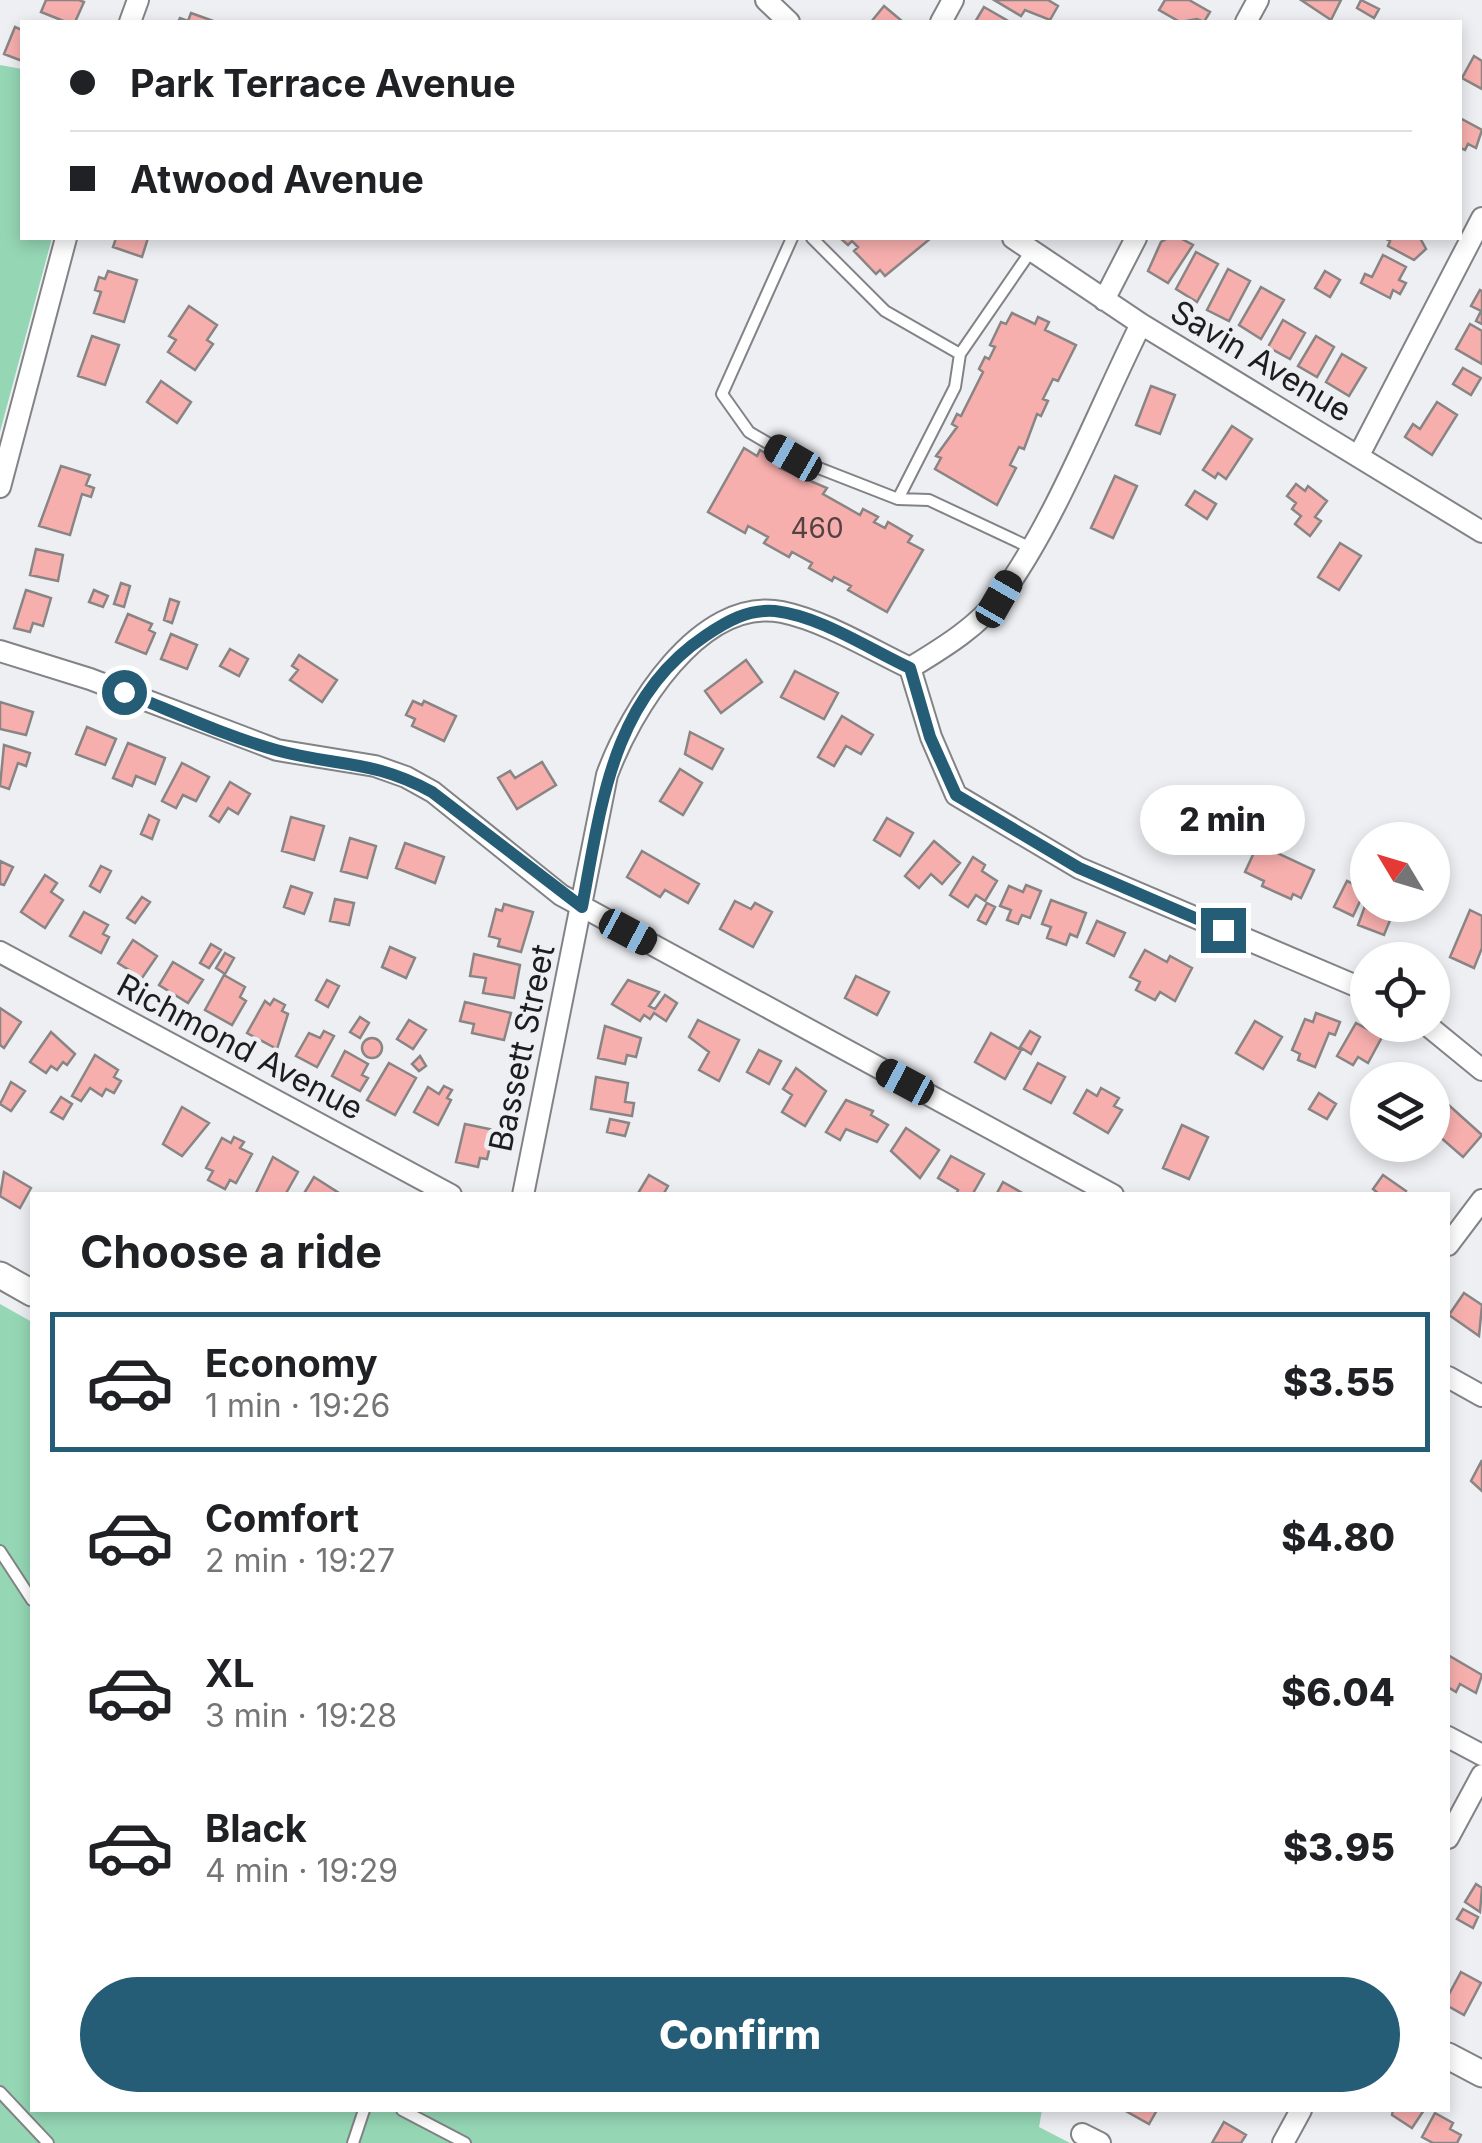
<!DOCTYPE html>
<html lang="en">
<head>
<meta charset="utf-8">
<style>
  body { margin:0; font-family:Inter,sans-serif; background:#f6f6f6; color:#202124; height:100vh; display:flex; flex-direction:column; font-size:38px; white-space:nowrap }
  * { box-sizing:border-box; margin:0 }
  p { font-size:32px; color:#757577 }
  .icon { flex:none; width:55px; height:55px; fill:none; stroke:currentColor; stroke-width:2; stroke-linecap:round; stroke-linejoin:round }
  .map { position:relative; flex:1; overflow:hidden }
  .drawer { position:absolute; left:30px; top:1192px; width:1420px; height:920px; display:flex; flex-direction:column; background:#fff; border-radius:0px; box-shadow:0 5px 15px #0003 }
  .drawer>* { flex:none }
  .hud { position:absolute; left:20px; top:20px; width:1442px; height:220px; border-radius:0px; box-shadow:0 5px 15px #0003; display:grid; align-content:center; height:220px; padding:0 50px; background:#fff }
  .needle { width:65px; rotate:308deg }
  .tools { position:absolute; left:1350px; top:822px; display:grid; gap:20px }
  .tools a { display:grid; place-items:center; width:100px; height:100px; border-radius:50%; background:#fff; box-shadow:0 5px 15px #0003; font-size:50px }
  .end { position:absolute; width:45px; height:45px; margin:-22px; border:12px solid #255d77; background:#fff; box-shadow:0 0 0 5px #fff }
  .from { border-radius:50% }
  .bubble { position:absolute; height:70px; border-radius:35px; background:#fff; box-shadow:0 5px 15px #0003; font-size:32px; font-weight:800; line-height:70px; text-align:center }
  .car { position:absolute; width:30px; height:60px; margin:-30px -15px; border-radius:12px; box-shadow:0 0 8px 2px #0007; background:linear-gradient(#222 24%,#8ab4d8 0 40%,#222 0 76%,#8ab4d8 0 86%,#222 0) }
  .hud b { display:flex; align-items:center; gap:35px; height:95px; font-size:38px }
  .hud b+b { border-top:2px solid #e0e0e0 }
  .hud i { width:25px; height:25px; background:#202124 }
  ul { padding:0; list-style:none }
  li { display:flex; align-items:center; gap:30px; height:140px; margin:0 20px 15px; padding:0 30px; border:5px solid transparent; border-radius:0px }
  li div { flex:1 }
  li b { display:block; font-size:38px }
  li em { font-style:normal; font-weight:800 }
  li.selected { border-color:#255d77 }
  li>.icon { width:90px; height:90px; stroke-width:1.5 }
  h2 { padding:0 50px; font-size:45px; line-height:120px }
  .primary-button { display:flex; gap:20px; margin-top:auto; padding:20px 50px }
  .primary-button a { flex:1; height:115px; border-radius:60px; background:#255d77; color:#fff; font-size:40px; font-weight:800; line-height:115px; text-align:center }
  .map>svg:first-child { display:block }
</style>
</head>
<body>
<div class="map">
<svg width="1482" height="2143" viewBox="0 0 1482 2143">
  <rect width="100%" height="100%" fill="#eeeff3"/>
  <!-- green -->
  <path fill="#95d7b5" d="M0,65l22,4v169h30l-52,194z
    M0,1304l32,18v788h1010l-3,17 31,16h-1070z"/>
  <!-- building -->
  <path fill="#f7afae" stroke="#898585" stroke-width="2.5" d="M46,0h33l5,2 -9,20h-9l-25,-10z
    M994,0h54l10,6 -8,14 -25,-10 -4,6z
    M1165,0h24l21,12 -6,10 -7,-3 -17,3 -21,-12z
    M1301,0h40l-10,20z
    M1361,0l18,9 -5,9 -17,-10z
    M884,6l18,15 -1,1h-30z
    M984,7l26,15h-35z
    M191,13l25,9h-38l2,-4 8,3z
    M15,27l7,3v31l-18,-7z
    M1474,56l8,5v28l-20,-11z
    M1460,118l22,12 -6,18 -8,-4 -3,6 -5,-2z
    M116,238h32l-6,19 -29,-10z
    M840,238h91l-46,38 -5,-6 -4,4 -22,-23 4,-4 -6,-6 -4,4z
    M1168,238h12l13,7 -25,38 -20,-12 13,-29z
    M1384,238h36l6,11 -12,11 -26,-14 2,-5z
    M1196,252l22,12 -21,38 -21,-13z
    M1383,255l23,12 -7,13 7,3 -6,11 -7,-4 -3,8 -29,-15 4,-9 7,3z
    M1228,269l22,12 -21,40 -22,-11z
    M108,271l29,9 -13,42 -30,-9 7,-21 -6,-2 4,-13 6,2z
    M1325,271l15,9 -10,17 -15,-9z
    M1261,287l23,13 -23,39 -22,-14z
    M1480,290l2,1v33l-6,-3 5,-10 -10,-5z
    M189,306l28,19 -10,15 6,4 -18,26 -27,-18 8,-12 -7,-4z
    M1012,313l23,11 3,-7 11,5 -4,8 31,15 -18,36 -5,-2 -10,20 5,2 -7,15 -4,-2 -13,35 -5,-2 -9,18 6,3 -19,37 -62,-36 6,-11 -5,-2 21,-29 -5,-3 5,-10 4,2 22,-44 -4,-3 6,-12 4,2 6,-12 -5,-2 11,-23 5,2z
    M1283,320l22,13 -15,26 -22,-12z
    M1470,324l12,7v33l-26,-15z
    M92,336l27,9 -14,40 -27,-9z
    M1316,336l18,11 -17,30 -19,-11z
    M1342,354l24,14 -17,28 -23,-14z
    M1463,368l18,10 -10,17 -18,-11z
    M161,381l30,21 -14,21 -30,-21z
    M1151,386l24,9 -15,39 -24,-9z
    M1437,402l20,13 -25,40 -27,-18 8,-13 7,5z
    M1232,426l20,13 -26,40 -8,-6 -3,5 -12,-8z
    M744,448l13,8 3,-6 22,13 -2,5 47,20 -4,6 37,21 3,-6 15,8 -4,5 11,6 3,-6 24,14 -4,6 15,8 -36,62 -39,-22 3,-4 -17,-9 -2,4 -23,-13 3,-5 -20,-11 -3,5 -25,-14 4,-6 -20,-11 -3,7 -37,-21z
    M61,466l29,9 -4,10 8,3 -3,9 -9,-3 -12,41 -31,-9z
    M1115,476l22,10 -24,52 -22,-10z
    M1296,484l9,7 3,-5 19,15 -12,16 6,4 -11,15 -15,-12 6,-8 -9,-7 4,-6 -9,-7z
    M1195,491l21,13 -9,15 -21,-14z
    M1340,543l21,13 -22,34 -21,-13z
    M36,549l27,6 -5,26 -28,-6z
    M121,583l9,3 -6,21 -10,-3z
    M26,590l25,8 -8,28 -10,-3 -3,9 -16,-4z
    M94,590l14,6 -5,11 -14,-5z
    M170,599l9,3 -7,21 -8,-3z
    M128,614l24,10 -3,6 6,3 -9,21 -30,-12z
    M171,634l26,11 -10,24 -26,-10z
    M230,649l18,10 -9,17 -19,-10z
    M299,655l38,25 -15,22 -32,-22 8,-10 -6,-4z
    M746,660l16,22 -41,31 -16,-22z
    M795,671l43,22 -14,26 -43,-22z
    M413,701l9,4 2,-4 32,15 -12,25 -32,-15 3,-7 -9,-4z
    M0,702l33,10 -7,23 -26,-6z
    M842,716l31,19 -12,19 -15,-8 -12,20 -16,-9z
    M87,727l29,12 -11,26 -29,-11z
    M690,732l33,17 -11,20 -27,-15z
    M128,743l37,15 -10,26 -19,-8 -4,10 -19,-8z
    M4,745l26,8 -4,13 -8,-3 -9,26 -9,-3z
    M542,762l14,23 -39,24 -19,-31 12,-7 5,7z
    M182,763l27,14 -13,24 -13,-6 -7,13 -14,-7z
    M680,769l22,14 -19,32 -23,-14z
    M230,782l20,12 -12,20 -10,-6 -9,14 -9,-6z
    M149,815l10,5 -7,19 -11,-5z
    M291,817l33,9 -10,34 -32,-9z
    M887,818l26,15 -13,23 -26,-16z
    M350,838l26,8 -9,32 -26,-7z
    M934,841l26,22 -18,21 -11,-10 -12,14 -14,-12z
    M405,843l39,14 -9,26 -39,-15z
    M1258,844l56,26 -13,28 -8,-4 -2,5 -29,-13 2,-5 -19,-9z
    M642,851l57,33 -11,19 -23,-13 -5,7 -33,-20z
    M973,857l12,8 -3,6 15,10 -12,20 -9,-6 -8,12 -18,-12z
    M0,861l13,6 -9,18 -4,-1z
    M101,866l10,5 -11,21 -10,-6z
    M45,875l12,8 -6,9 12,8 -18,28 -24,-16z
    M1347,881l13,6 -3,5 6,3 -10,21 -19,-9z
    M1026,885l15,6 -11,27 -8,-3 -4,9 -11,-4 4,-10 -11,-4 9,-20 14,6z
    M291,886l21,7 -8,21 -20,-7z
    M142,897l8,5 -15,21 -8,-5z
    M335,899l19,4 -5,22 -19,-4z
    M1051,900l35,13 -9,24 -7,-3 -4,11 -19,-7 4,-11 -9,-3z
    M735,901l16,8 4,-6 17,9 -19,35 -33,-18z
    M987,903l8,4 -9,17 -8,-4z
    M1366,903l27,10 -9,22 -26,-10z
    M504,904l29,8 -12,40 -23,-6 2,-7 -11,-3 7,-27 6,2z
    M1470,910l12,6v32l-8,20 -24,-11z
    M84,912l24,13 -5,9 6,3 -8,16 -31,-17z
    M1097,921l28,12 -11,23 -27,-13z
    M133,940l24,16 -15,22 -24,-15z
    M211,944l10,6 -12,18 -9,-5z
    M390,947l25,11 -9,20 -24,-11z
    M1145,950l22,12 3,-6 22,12 -17,33 -15,-9 -5,8 -19,-10 4,-8 -10,-5z
    M225,953l9,5 -9,16 -9,-6z
    M474,954l46,11 -6,33 -31,-5 3,-15 -16,-2z
    M173,962l30,18 -15,23 -29,-18z
    M224,975l21,12 -5,10 6,4 -14,24 -27,-15z
    M856,976l33,16 -12,23 -32,-17z
    M327,980l12,6 -11,21 -12,-7z
    M628,980l31,12 -10,14 6,3 10,-14 12,8 -11,18 -12,-8 -4,6 -6,-4 -4,6 -28,-17z
    M274,999l11,6 -3,6 6,3 -11,35 -30,-16 18,-32 5,4z
    M465,1002l46,11 -7,27 -32,-7 2,-9 -14,-3z
    M0,1008l21,14 -17,26 -4,-3z
    M1316,1013l24,9 -5,13 -6,-2 -14,34 -17,-7 2,-6 -8,-4 13,-31 8,3z
    M360,1017l9,6 -9,15 -10,-6z
    M409,1020l17,10 -13,19 -16,-10z
    M698,1020l41,20 -20,41 -20,-11 10,-18 -20,-15z
    M1255,1021l27,16 -19,32 -27,-16z
    M1356,1023l26,14 -14,26 -10,-6 -5,8 -16,-9z
    M605,1026l36,12 -5,19 -9,-2 -2,9 -27,-6z
    M324,1031l10,5 -17,31 -21,-11 13,-23 11,5z
    M1030,1031l10,6 -9,17 -11,-7z
    M51,1032l24,22 -8,11 -4,-3 -6,8 -6,-4 -5,7 -16,-11z
    M991,1033l30,17 -16,29 -30,-17z
    M362 1048a10 10 0 1 1 20 0a10 10 0 1 1-20 0Z
    M759,1050l22,11 -12,23 -22,-12z
    M345,1051l23,13 -6,11 6,3 -8,13 -28,-15z
    M95,1055l23,15 -4,7 7,4 -7,12 -8,-4 -4,7 -12,-8 -9,13 -9,-5z
    M420,1056l6,10 -7,5 -7,-7z
    M389,1063l27,15 -21,37 -28,-15z
    M1038,1063l27,14 -14,26 -27,-14z
    M796,1068l30,23 -21,35 -23,-14 10,-17 -9,-6z
    M596,1077l32,6 -3,19 9,1 -2,13 -41,-7z
    M11,1082l14,9 -14,20 -11,-7z
    M444,1086l8,4 -5,8 4,2 -13,25 -24,-13 14,-25 11,7z
    M1101,1088l18,10 -5,8 8,4 -14,23 -34,-20 13,-23 10,6z
    M1319,1093l17,11 -9,15 -18,-10z
    M61,1097l11,7 -9,15 -12,-7z
    M1442,1099l40,36 -19,22 -31,-27v-21z
    M846,1100l27,11 -2,4 17,10 -11,17 -31,-13 -6,11 -14,-8z
    M182,1107l27,16 -27,33 -19,-12z
    M610,1119l19,4 -4,13 -18,-4z
    M465,1124l29,6 -7,29 -7,-1 -2,9 -22,-5z
    M1182,1125l26,12 -19,42 -26,-11z
    M906,1128l33,22 -19,28 -29,-27z
    M234,1137l10,5 -4,6 12,6 -16,29 -6,-3 -5,9 -17,-9 5,-9 -7,-3 16,-30 9,5z
    M951,1156l33,18 -12,21h-16l2,-5 -20,-12z
    M273,1157l25,15 -13,23h-30z
    M4,1172l27,16 -11,20 -20,-12z
    M649,1175l19,11 -5,9h-26z
    M1383,1175l23,16 -3,4h-23l-7,-6z
    M314,1177l25,16 -1,2h-35z
    M1003,1182l23,13h-30z
    M1464,1293l18,12 -3,31 -30,-21z
    M1482,1460v31l-11,-10z
    M1448,1655l34,20 -6,18 -16,-9 -4,8 -8,-5z
    M1476,1884l6,4 -2,24 -15,-10z
    M1463,1909l15,8 -5,11 -16,-9z
    M1461,1972l20,11 -17,32 -16,-9v-10z
    M1124,2110h33l-8,14z
    M1424,2110l-12,18 -20,-13 1,-5z
    M1435,2113l18,10 -3,6 11,6 -4,8h-24l-11,-6z
    M1224,2122l22,13 -5,8h-29z"/>
  <g fill="none" stroke-linecap="round" stroke-linejoin="round">
    <!-- service casing -->
    <g stroke="#828387" stroke-width="14">
      <path id="service" d="M792,238l-70,156 27,38 44,26 105,41 31,1 100,47
        M812,238l73,73 75,43 71,-103
        M898,499l57,-112 5,-33
        M0,1551l32,49
        M0,2092l48,51
        M402,2110l63,33
        M353,2143l11,-33"/>
    </g>
    <!-- minor casing -->
    <g stroke="#828387" stroke-width="24">
      <path id="minor" d="M766,0l23,22
        M130,22l8,-22
        M941,22l12,-22
        M1246,22l12,-22
        M1013,238l128,86 341,208
        M1104,300l32,-62
        M1359,455l123,-237
        M0,487l66,-249
        M0,651l90,28 187,71 98,16 31,11 27,15 128,103 552,300
        M910,668l21,69 25,58 123,73 289,123
        M910,668c31,-19 68,-41 90,-71 55,-74 99,-189 141,-273
        M0,952l451,243
        M1427,1025l55,45
        M523,1195l84,-420c23,-63 92,-179 175,-163 43,9 88,37 128,56
        M1448,1245l34,-45
        M1448,1377l34,19
        M1448,1737l34,18
        M1448,1838l34,-63
        M1082,2134l18,9
        M1283,2143l18,-33"/>
    </g>
    <!-- tertiary casing -->
    <g stroke="#828387" stroke-width="29">
      <path id="tertiary" d="M0,1275l32,18
        M1448,2056l34,18"/>
    </g>
    <!-- service -->
    <use href="#service" stroke="#fff" stroke-width="10"/>
    <!-- minor -->
    <use href="#minor" stroke="#fff" stroke-width="20"/>
    <!-- tertiary -->
    <use href="#tertiary" stroke="#fff" stroke-width="25"/>
  </g>
  <g fill="none" stroke-linecap="round" stroke-linejoin="round">
    <!-- route -->
    <path stroke="#255d77" stroke-width="12" d="M124,692c50,20 101,44 152,58 61,17 96,9 156,42l150,115c19,-101 30,-209 123,-271 22,-15 43,-27 70,-25 45,5 94,38 135,57l20,69 26,58 123,73 144,62"/>
  </g>
  <g text-anchor="middle" stroke-width="9" stroke-linejoin="round" paint-order="stroke">
    <!-- number labels -->
    <g font-size="28" fill="#544242">
      <text x="817" y="538">460</text>
    </g>
    <!-- street labels -->
    <g font-size="32" fill="#1d1d1e" stroke="#eeeff3">
      <text transform="translate(1261 361) rotate(31)" y="11">Savin Avenue</text>
      <text transform="translate(240 1047) rotate(28)" y="11">Richmond Avenue</text>
      <text transform="translate(522 1048) rotate(-78)" y="11">Bassett Street</text>
    </g>
  </g>
</svg>
<div class="tools">
<a><svg class="needle" viewBox="-14 -14 28 28"><path d="M0-13l5 13h-10z" fill="#e53935"/><path d="M0 13l5-13h-10z" fill="#757577"/></svg></a>
<a><svg class="icon" aria-label="locate" viewBox="0 0 24 24"><circle cx="12" cy="12" r="6"/><path d="M12 2v4M12 18v4M2 12h4M18 12h4"/></svg></a>
<a><svg class="icon" aria-label="layers" viewBox="0 0 24 24"><path d="M12 4l9 5-9 5-9-5zM3 14l9 5 9-5"/></svg></a>
</div>
<i class="end from" style="left:124px;top:692px"></i>
<i class="end" style="left:1223px;top:930px"></i>
<div class="bubble" style="left:1140px;top:785px;width:165px">2 min</div>
<i class="car" style="left:793px;top:458px;rotate:300deg"></i>
<i class="car" style="left:999px;top:599px;rotate:30deg"></i>
<i class="car" style="left:628px;top:932px;rotate:118deg"></i>
<i class="car" style="left:905px;top:1082px;rotate:298deg"></i>
<div class="hud">
<b><i class="from"></i>Park Terrace Avenue</b>
<b><i></i>Atwood Avenue</b>
</div>
<section class="drawer">
<h2>Choose a ride</h2>
<ul>
<li class="selected"><svg class="icon" aria-label="car" viewBox="0 0 24 24"><path d="M5 17H2v-5l4-1 3-4h7l3 4 3 1v5h-3M9 17h6M6 11h13"/><circle cx="7" cy="17" r="2"/><circle cx="17" cy="17" r="2"/></svg><div><b>Economy</b><p>1 min · 19:26</p></div><em>$3.55</em></li>
<li><svg class="icon" aria-label="car" viewBox="0 0 24 24"><path d="M5 17H2v-5l4-1 3-4h7l3 4 3 1v5h-3M9 17h6M6 11h13"/><circle cx="7" cy="17" r="2"/><circle cx="17" cy="17" r="2"/></svg><div><b>Comfort</b><p>2 min · 19:27</p></div><em>$4.80</em></li>
<li><svg class="icon" aria-label="car" viewBox="0 0 24 24"><path d="M5 17H2v-5l4-1 3-4h7l3 4 3 1v5h-3M9 17h6M6 11h13"/><circle cx="7" cy="17" r="2"/><circle cx="17" cy="17" r="2"/></svg><div><b>XL</b><p>3 min · 19:28</p></div><em>$6.04</em></li>
<li><svg class="icon" aria-label="car" viewBox="0 0 24 24"><path d="M5 17H2v-5l4-1 3-4h7l3 4 3 1v5h-3M9 17h6M6 11h13"/><circle cx="7" cy="17" r="2"/><circle cx="17" cy="17" r="2"/></svg><div><b>Black</b><p>4 min · 19:29</p></div><em>$3.95</em></li>
</ul>
<div class="primary-button"><a>Confirm</a></div>
</section>
</div>
</body>
</html>
